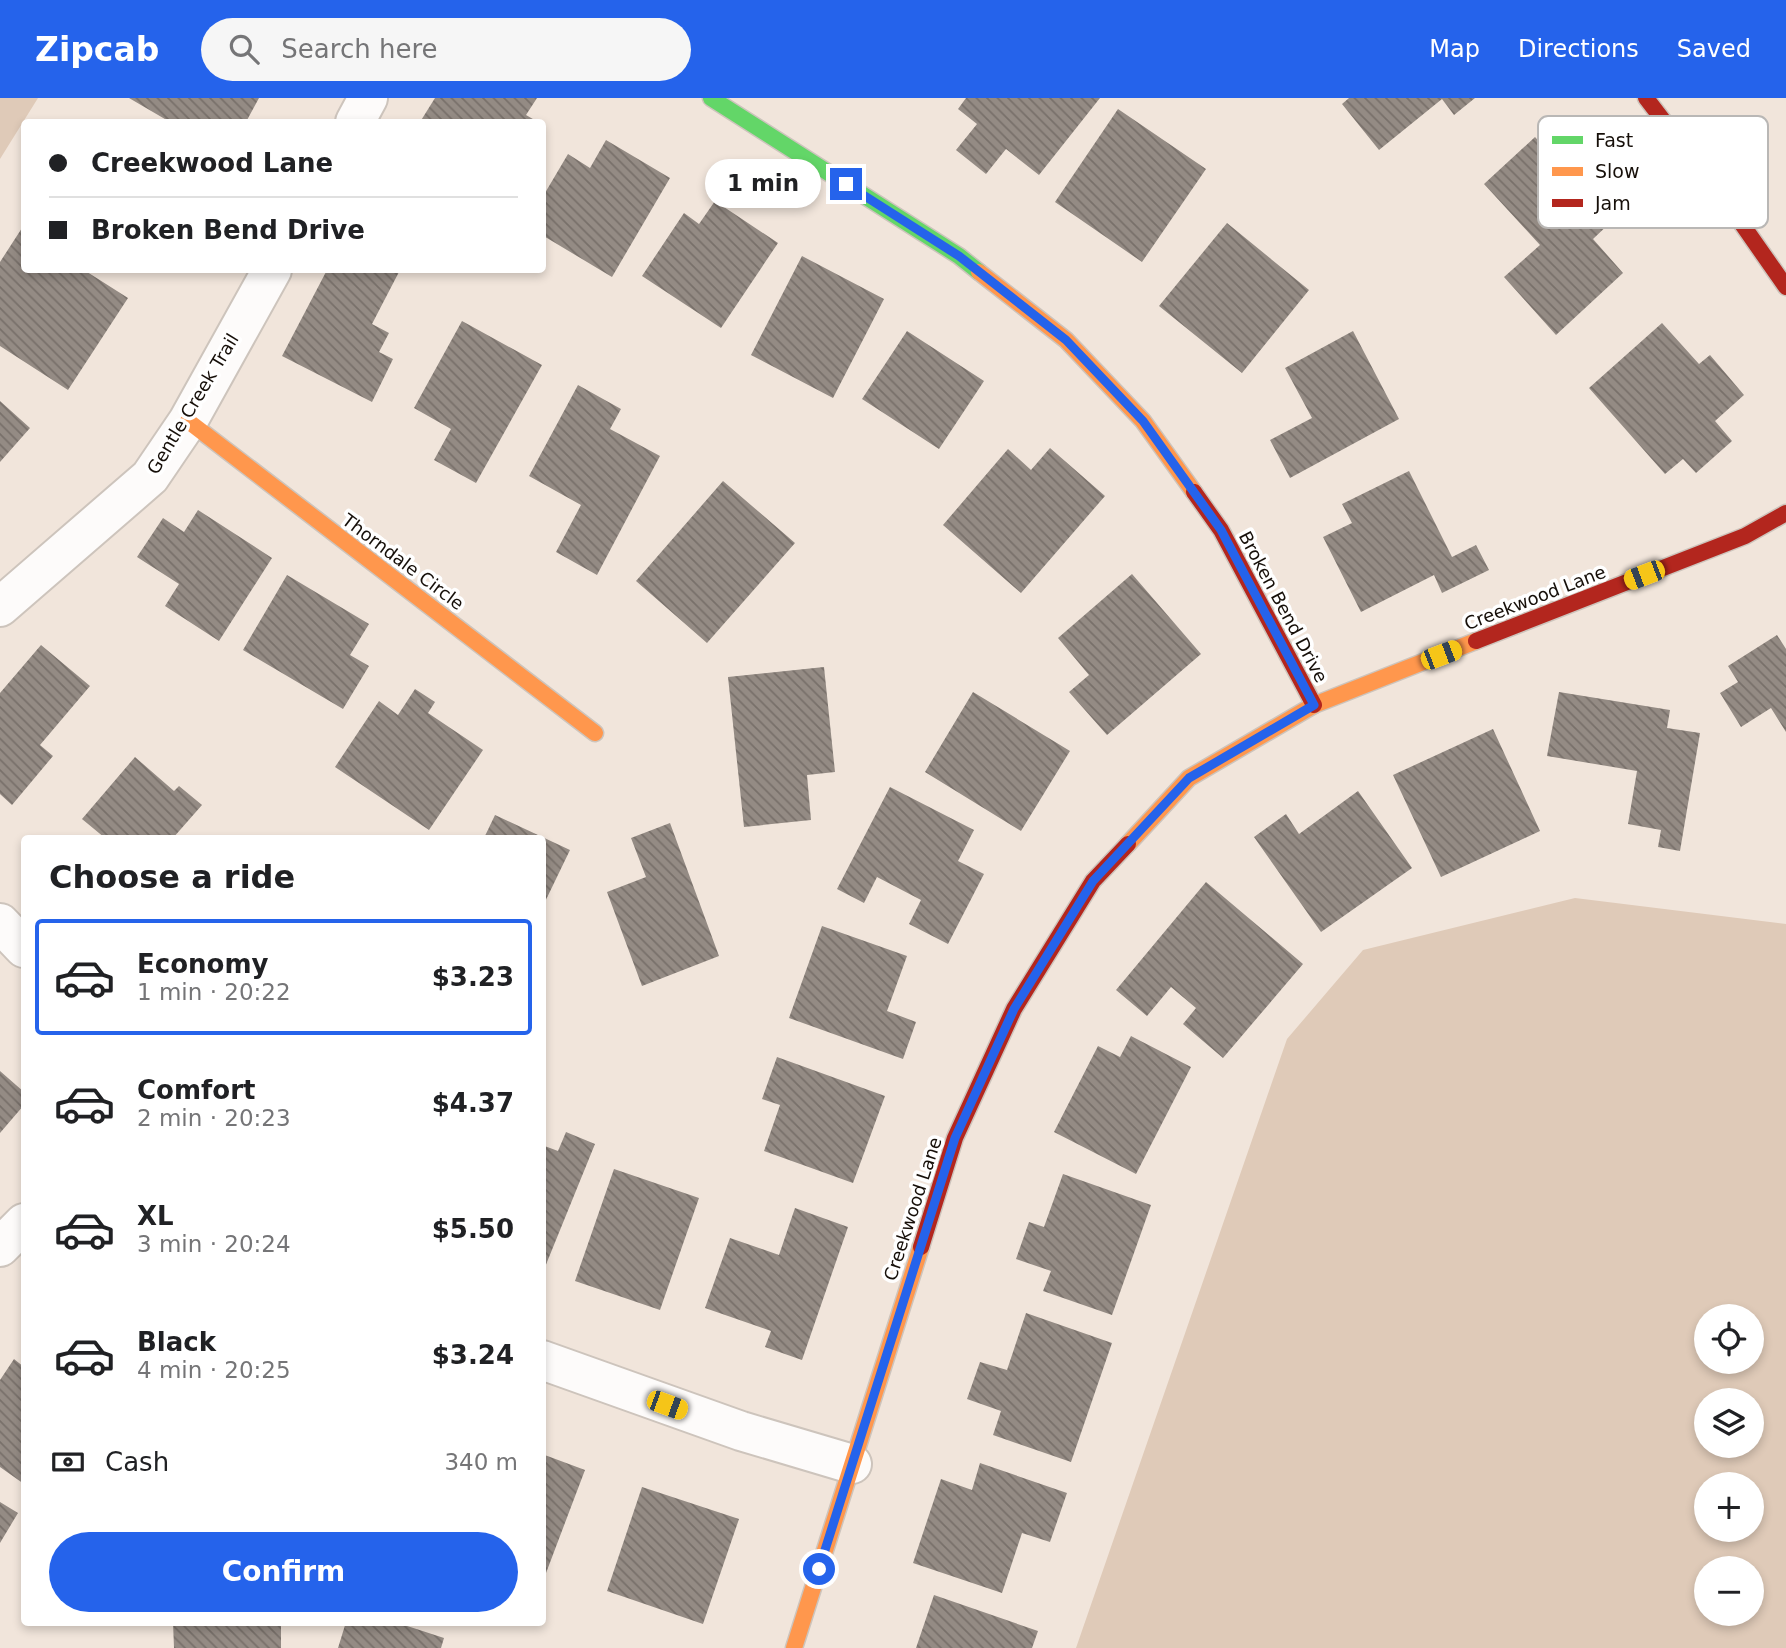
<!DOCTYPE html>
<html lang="en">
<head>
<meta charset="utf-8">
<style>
  body { margin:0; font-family:"DejaVu Sans",sans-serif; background:#f6f6f6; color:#202124; height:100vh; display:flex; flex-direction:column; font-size:26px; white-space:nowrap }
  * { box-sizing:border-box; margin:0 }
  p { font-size:23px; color:#757577 }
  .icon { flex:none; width:38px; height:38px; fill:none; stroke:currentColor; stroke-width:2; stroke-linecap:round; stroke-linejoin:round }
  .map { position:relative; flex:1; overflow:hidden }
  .drawer { position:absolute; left:21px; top:737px; width:525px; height:791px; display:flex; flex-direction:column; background:#fff; border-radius:7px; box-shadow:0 4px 10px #0003 }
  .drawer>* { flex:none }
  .hud { position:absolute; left:21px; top:21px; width:525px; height:154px; border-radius:7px; box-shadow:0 4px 10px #0003; display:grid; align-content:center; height:154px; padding:0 28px; background:#fff }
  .fabs { position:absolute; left:1694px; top:1206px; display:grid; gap:14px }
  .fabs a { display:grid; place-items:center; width:70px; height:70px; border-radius:50%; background:#fff; box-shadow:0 4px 10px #0003; font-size:35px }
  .end { position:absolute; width:32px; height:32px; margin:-16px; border:9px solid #2563eb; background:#fff; box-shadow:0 0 0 4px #fff }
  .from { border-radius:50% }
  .bubble { position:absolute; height:49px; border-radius:24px; background:#fff; box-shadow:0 4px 10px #0003; font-size:23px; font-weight:600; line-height:49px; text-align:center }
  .car { position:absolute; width:21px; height:42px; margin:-21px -10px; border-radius:9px; box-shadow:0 0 5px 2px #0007; background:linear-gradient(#f5c518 24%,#345 0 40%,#f5c518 0 76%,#345 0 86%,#f5c518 0) }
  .hud b { display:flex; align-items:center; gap:24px; height:66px; font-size:26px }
  .hud b+b { border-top:2px solid #e0e0e0 }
  .hud i { width:18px; height:18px; background:#202124 }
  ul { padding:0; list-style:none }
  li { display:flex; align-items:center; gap:21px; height:116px; margin:0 14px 10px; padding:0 14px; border:4px solid transparent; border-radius:7px }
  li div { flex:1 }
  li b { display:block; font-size:26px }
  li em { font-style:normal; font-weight:600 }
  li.on { border-color:#2563eb }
  li>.icon { width:63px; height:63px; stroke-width:1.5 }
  h2 { padding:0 28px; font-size:32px; line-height:84px }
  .pay { display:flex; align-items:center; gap:18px; height:77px; padding:0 28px; font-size:26px }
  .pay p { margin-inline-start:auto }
  .button { display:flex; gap:14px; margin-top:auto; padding:14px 28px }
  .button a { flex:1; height:80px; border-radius:42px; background:#2563eb; color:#fff; font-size:28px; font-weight:600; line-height:80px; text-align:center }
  header { display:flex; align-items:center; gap:42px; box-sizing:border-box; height:98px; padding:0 35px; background:#2563eb; color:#fff }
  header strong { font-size:33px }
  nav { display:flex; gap:38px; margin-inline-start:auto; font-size:24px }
  .search { width:490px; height:63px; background:#f6f6f6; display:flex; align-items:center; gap:18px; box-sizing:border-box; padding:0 24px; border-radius:38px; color:#757577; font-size:26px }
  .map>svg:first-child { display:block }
</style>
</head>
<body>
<header>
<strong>Zipcab</strong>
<div class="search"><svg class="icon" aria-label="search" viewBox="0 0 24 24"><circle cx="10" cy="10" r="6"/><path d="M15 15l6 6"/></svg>Search here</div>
<nav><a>Map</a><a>Directions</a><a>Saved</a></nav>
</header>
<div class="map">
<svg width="1786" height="1550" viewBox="0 0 1786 1550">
  <defs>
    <pattern id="building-back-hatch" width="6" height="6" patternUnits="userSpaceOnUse" patternTransform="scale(1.75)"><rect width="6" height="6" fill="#948b84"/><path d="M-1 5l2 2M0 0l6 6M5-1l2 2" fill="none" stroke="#78706a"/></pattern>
  </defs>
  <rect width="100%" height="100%" fill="#f1e5db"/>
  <!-- green -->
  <path fill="#dfcab8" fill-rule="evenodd" d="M0,0h38l-38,61z
    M1575,800l211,26v724h-710l211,-609 76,-89zM1706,1218h46v46h-46zM1706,1302h46v46h-46zM1706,1386h46v46h-46zM1706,1470h46v46h-46z"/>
  <!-- building -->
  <path fill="url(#building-back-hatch)" d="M129,0h130l-13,24h-31l-5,-2 -1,2h-39z
    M435,0h102l-11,17 12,7h-118z
    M966,0h134l-61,77 -33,-26 -20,25 -30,-24 21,-26 -19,-15z
    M1349,0h126l-21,17 -12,-16 -63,51 -37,-46z
    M1118,11l88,60 -64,93 -87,-60z
    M1535,39l77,84 -19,18 30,34 -67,62 -52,-58 36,-32 -56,-61z
    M606,42l64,38 -58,99 -70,-42v-37l26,-44 22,14z
    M715,103l63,42 -57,85 -79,-52 42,-63 15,11z
    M1227,125l82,67 -67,83 -83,-67z
    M22,130l2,2v40h60l44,28 -60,92 -68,-44v-84z
    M802,158l82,43 -51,99 -82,-43z
    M327,172h73l-28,54 17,9 -10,19 14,7 -21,43 -90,-46z
    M462,223l80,44 -66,118 -42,-23 17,-31 -37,-21z
    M1662,225l37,41 11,-9 34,40 -29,26 17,20 -36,32 -13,-14 -18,15 -76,-86z
    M907,233l77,50 -45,68 -77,-50z
    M1353,233l46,88 -109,59 -20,-38 42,-22 -27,-50z
    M578,287l43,24 -11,20 50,27 -63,119 -41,-23 25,-47 -52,-29z
    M0,303l30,27 -30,34z
    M1050,350l55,48 -84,97 -78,-68 65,-76 23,21z
    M1409,373l43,86 24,-12 13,25 -47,23 -8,-18 -73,37 -38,-75 29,-14 -10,-19z
    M723,383l72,62 -88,100 -71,-62z
    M198,412l74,48 -53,83 -54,-35 14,-22 -42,-27 26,-39 21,14z
    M1132,476l69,80 -94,81 -38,-43 20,-17 -31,-37z
    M287,477l82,49 -19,31 19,11 -26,43 -100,-59z
    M1777,537l9,14v83l-15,-24 -30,19 -21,-34 18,-11 -10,-16z
    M41,547l49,41 -50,59 13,11 -41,49 -12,-11v-101z
    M824,569l11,105 -28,3 4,45 -67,7 -16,-150z
    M415,591l20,13 -7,11 55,37 -54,80 -94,-63 44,-66 19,14z
    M973,594l97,59 -49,80 -96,-59z
    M1559,594l111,18 -3,18 33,5 -20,118 -22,-4 3,-17 -33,-6 9,-53 -90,-15z
    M1493,631l47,102 -99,46 -48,-102z
    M135,659l39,34 5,-5 23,19 -29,33h-68l-23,-19z
    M890,689l84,43 -16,31 26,13 -36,70 -39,-20 12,-24 -44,-23 -13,26 -27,-14z
    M1358,693l54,77 -91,64 -67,-95 32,-23 13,20z
    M495,717l75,35 -28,58v-70h-58z
    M670,725l49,133 -77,30 -35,-94 39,-15 -15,-39z
    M1206,784l97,82 -80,94 -40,-34 13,-16 -25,-21 -24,29 -31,-26z
    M822,828l85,30 -20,55 29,11 -13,37 -114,-41z
    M1131,938l60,31 -55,107 -82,-42 44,-86 22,11z
    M777,959l108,39 -32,87 -89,-32 16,-46 -18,-6z
    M0,973l24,21v13l-24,28z
    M566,1034l29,12 -50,123 -3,-1v-121l16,6z
    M614,1071l85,29 -39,112 -85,-29z
    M1063,1076l88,31 -39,110 -69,-24 8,-20 -35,-12 13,-37 15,5z
    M795,1110l53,19 -46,133 -37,-13 6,-16 -66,-23 25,-70 49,17z
    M1026,1215l86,30 -41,119 -78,-27 8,-24 -34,-12 13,-37 27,8z
    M14,1261l10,8v117l-24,-17v-87z
    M542,1356l43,16 -42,111h-1z
    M980,1365l87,30 -17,49 -28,-9 -20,60 -89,-30 28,-84 31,11z
    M642,1389l97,32 -36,105 -96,-33z
    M0,1404l18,11 -18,30z
    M934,1497l104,36 -6,17h-116z
    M173,1524h108v26h-107z
    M346,1524h49l49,16 -3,10h-103z"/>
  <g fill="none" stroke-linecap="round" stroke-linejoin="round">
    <!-- street casing -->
    <g stroke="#cdc4bc" stroke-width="42">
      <path id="street" d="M355,24l13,-24
        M0,509l150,-130 38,-56 84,-151
        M0,825l24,25
        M0,1149l24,-24
        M542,1262l199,71 111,33"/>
    </g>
    <!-- fast casing -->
    <g stroke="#cdc4bc" stroke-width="19">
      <path id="fast" d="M711,0l248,158 20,16"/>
    </g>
    <!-- slow casing -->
    <g stroke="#cdc4bc" stroke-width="19">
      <path id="slow" d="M979,174l87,68 77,81 51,71
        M188,323l407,312
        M1128,746l61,-66 125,-73 162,-64
        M794,1550l127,-401"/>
    </g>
    <!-- jam casing -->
    <g stroke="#cdc4bc" stroke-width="19">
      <path id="jam" d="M1646,0l89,116 51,73
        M1194,394l27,38 93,175
        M1476,543l269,-105 41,-23
        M921,1149l34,-109 59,-129 79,-128 35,-37"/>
    </g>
    <!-- street -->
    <use href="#street" stroke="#fdfbfa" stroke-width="38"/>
    <!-- fast -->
    <use href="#fast" stroke="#63d668" stroke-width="16"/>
    <!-- slow -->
    <use href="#slow" stroke="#ff974d" stroke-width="16"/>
    <!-- jam -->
    <use href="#jam" stroke="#b3261e" stroke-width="16"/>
  </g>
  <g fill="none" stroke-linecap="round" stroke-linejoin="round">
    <!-- route -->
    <path stroke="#2563eb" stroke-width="9" d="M819,1471l136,-431 59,-129 79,-128 96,-103 125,-73 -93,-175 -78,-109 -77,-81 -107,-84 -113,-72"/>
  </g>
  <g text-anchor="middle" stroke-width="7" stroke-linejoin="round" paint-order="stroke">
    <!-- street labels -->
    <g font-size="18" fill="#160f09" stroke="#fff">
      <text transform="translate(193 306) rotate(-59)" y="6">Gentle Creek Trail</text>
      <text transform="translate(403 464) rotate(37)" y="6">Thorndale Circle</text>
      <text transform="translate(1535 500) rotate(-21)" y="6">Creekwood Lane</text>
      <text transform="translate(1283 509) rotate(62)" y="6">Broken Bend Drive</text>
      <text transform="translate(913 1111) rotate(-72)" y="6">Creekwood Lane</text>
    </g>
  </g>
  <!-- legend -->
  <rect x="1538" y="18" width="230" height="112" rx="10" fill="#fff" stroke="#b9b7b5" stroke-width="2"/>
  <rect x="1552" y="38" width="31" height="8" fill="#63d668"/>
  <rect x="1552" y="69" width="31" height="9" fill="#ff974d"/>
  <rect x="1552" y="101" width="31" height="8" fill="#b3261e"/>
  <g font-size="19" fill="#160f09">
    <text x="1595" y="49">Fast</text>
    <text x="1595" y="80">Slow</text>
    <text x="1595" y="112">Jam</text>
  </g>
</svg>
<div class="fabs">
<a><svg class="icon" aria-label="locate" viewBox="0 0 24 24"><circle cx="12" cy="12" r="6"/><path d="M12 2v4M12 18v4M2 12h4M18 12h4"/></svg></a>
<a><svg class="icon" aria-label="layers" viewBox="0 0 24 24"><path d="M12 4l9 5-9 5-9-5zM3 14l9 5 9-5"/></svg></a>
<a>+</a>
<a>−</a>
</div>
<i class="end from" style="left:819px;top:1471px"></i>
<i class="end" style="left:846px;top:86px"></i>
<div class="bubble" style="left:705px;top:61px;width:116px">1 min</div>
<i class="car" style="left:1644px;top:477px;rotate:249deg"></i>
<i class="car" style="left:1441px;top:557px;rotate:69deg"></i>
<i class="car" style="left:667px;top:1307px;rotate:110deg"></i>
<div class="hud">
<b><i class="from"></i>Creekwood Lane</b>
<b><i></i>Broken Bend Drive</b>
</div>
<section class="drawer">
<h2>Choose a ride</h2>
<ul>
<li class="on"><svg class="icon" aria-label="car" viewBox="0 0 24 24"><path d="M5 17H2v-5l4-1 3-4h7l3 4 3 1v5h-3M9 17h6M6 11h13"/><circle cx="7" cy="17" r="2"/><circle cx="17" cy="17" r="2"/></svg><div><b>Economy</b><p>1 min · 20:22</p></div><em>$3.23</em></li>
<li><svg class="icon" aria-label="car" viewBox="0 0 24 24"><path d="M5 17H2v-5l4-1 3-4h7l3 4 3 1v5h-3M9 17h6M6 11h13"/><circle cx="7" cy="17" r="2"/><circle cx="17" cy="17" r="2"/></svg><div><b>Comfort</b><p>2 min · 20:23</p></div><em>$4.37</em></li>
<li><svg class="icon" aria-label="car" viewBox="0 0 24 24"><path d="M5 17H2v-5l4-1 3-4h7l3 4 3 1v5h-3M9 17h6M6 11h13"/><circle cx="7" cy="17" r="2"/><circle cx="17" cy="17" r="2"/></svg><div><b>XL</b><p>3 min · 20:24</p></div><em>$5.50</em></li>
<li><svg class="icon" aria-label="car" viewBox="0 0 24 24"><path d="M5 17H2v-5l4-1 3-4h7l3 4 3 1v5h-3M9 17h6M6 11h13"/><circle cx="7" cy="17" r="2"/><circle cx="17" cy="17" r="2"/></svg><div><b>Black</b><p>4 min · 20:25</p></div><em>$3.24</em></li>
</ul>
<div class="pay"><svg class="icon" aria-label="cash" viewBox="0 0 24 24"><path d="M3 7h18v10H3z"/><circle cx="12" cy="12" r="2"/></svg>Cash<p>340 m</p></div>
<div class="button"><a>Confirm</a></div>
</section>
</div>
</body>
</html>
